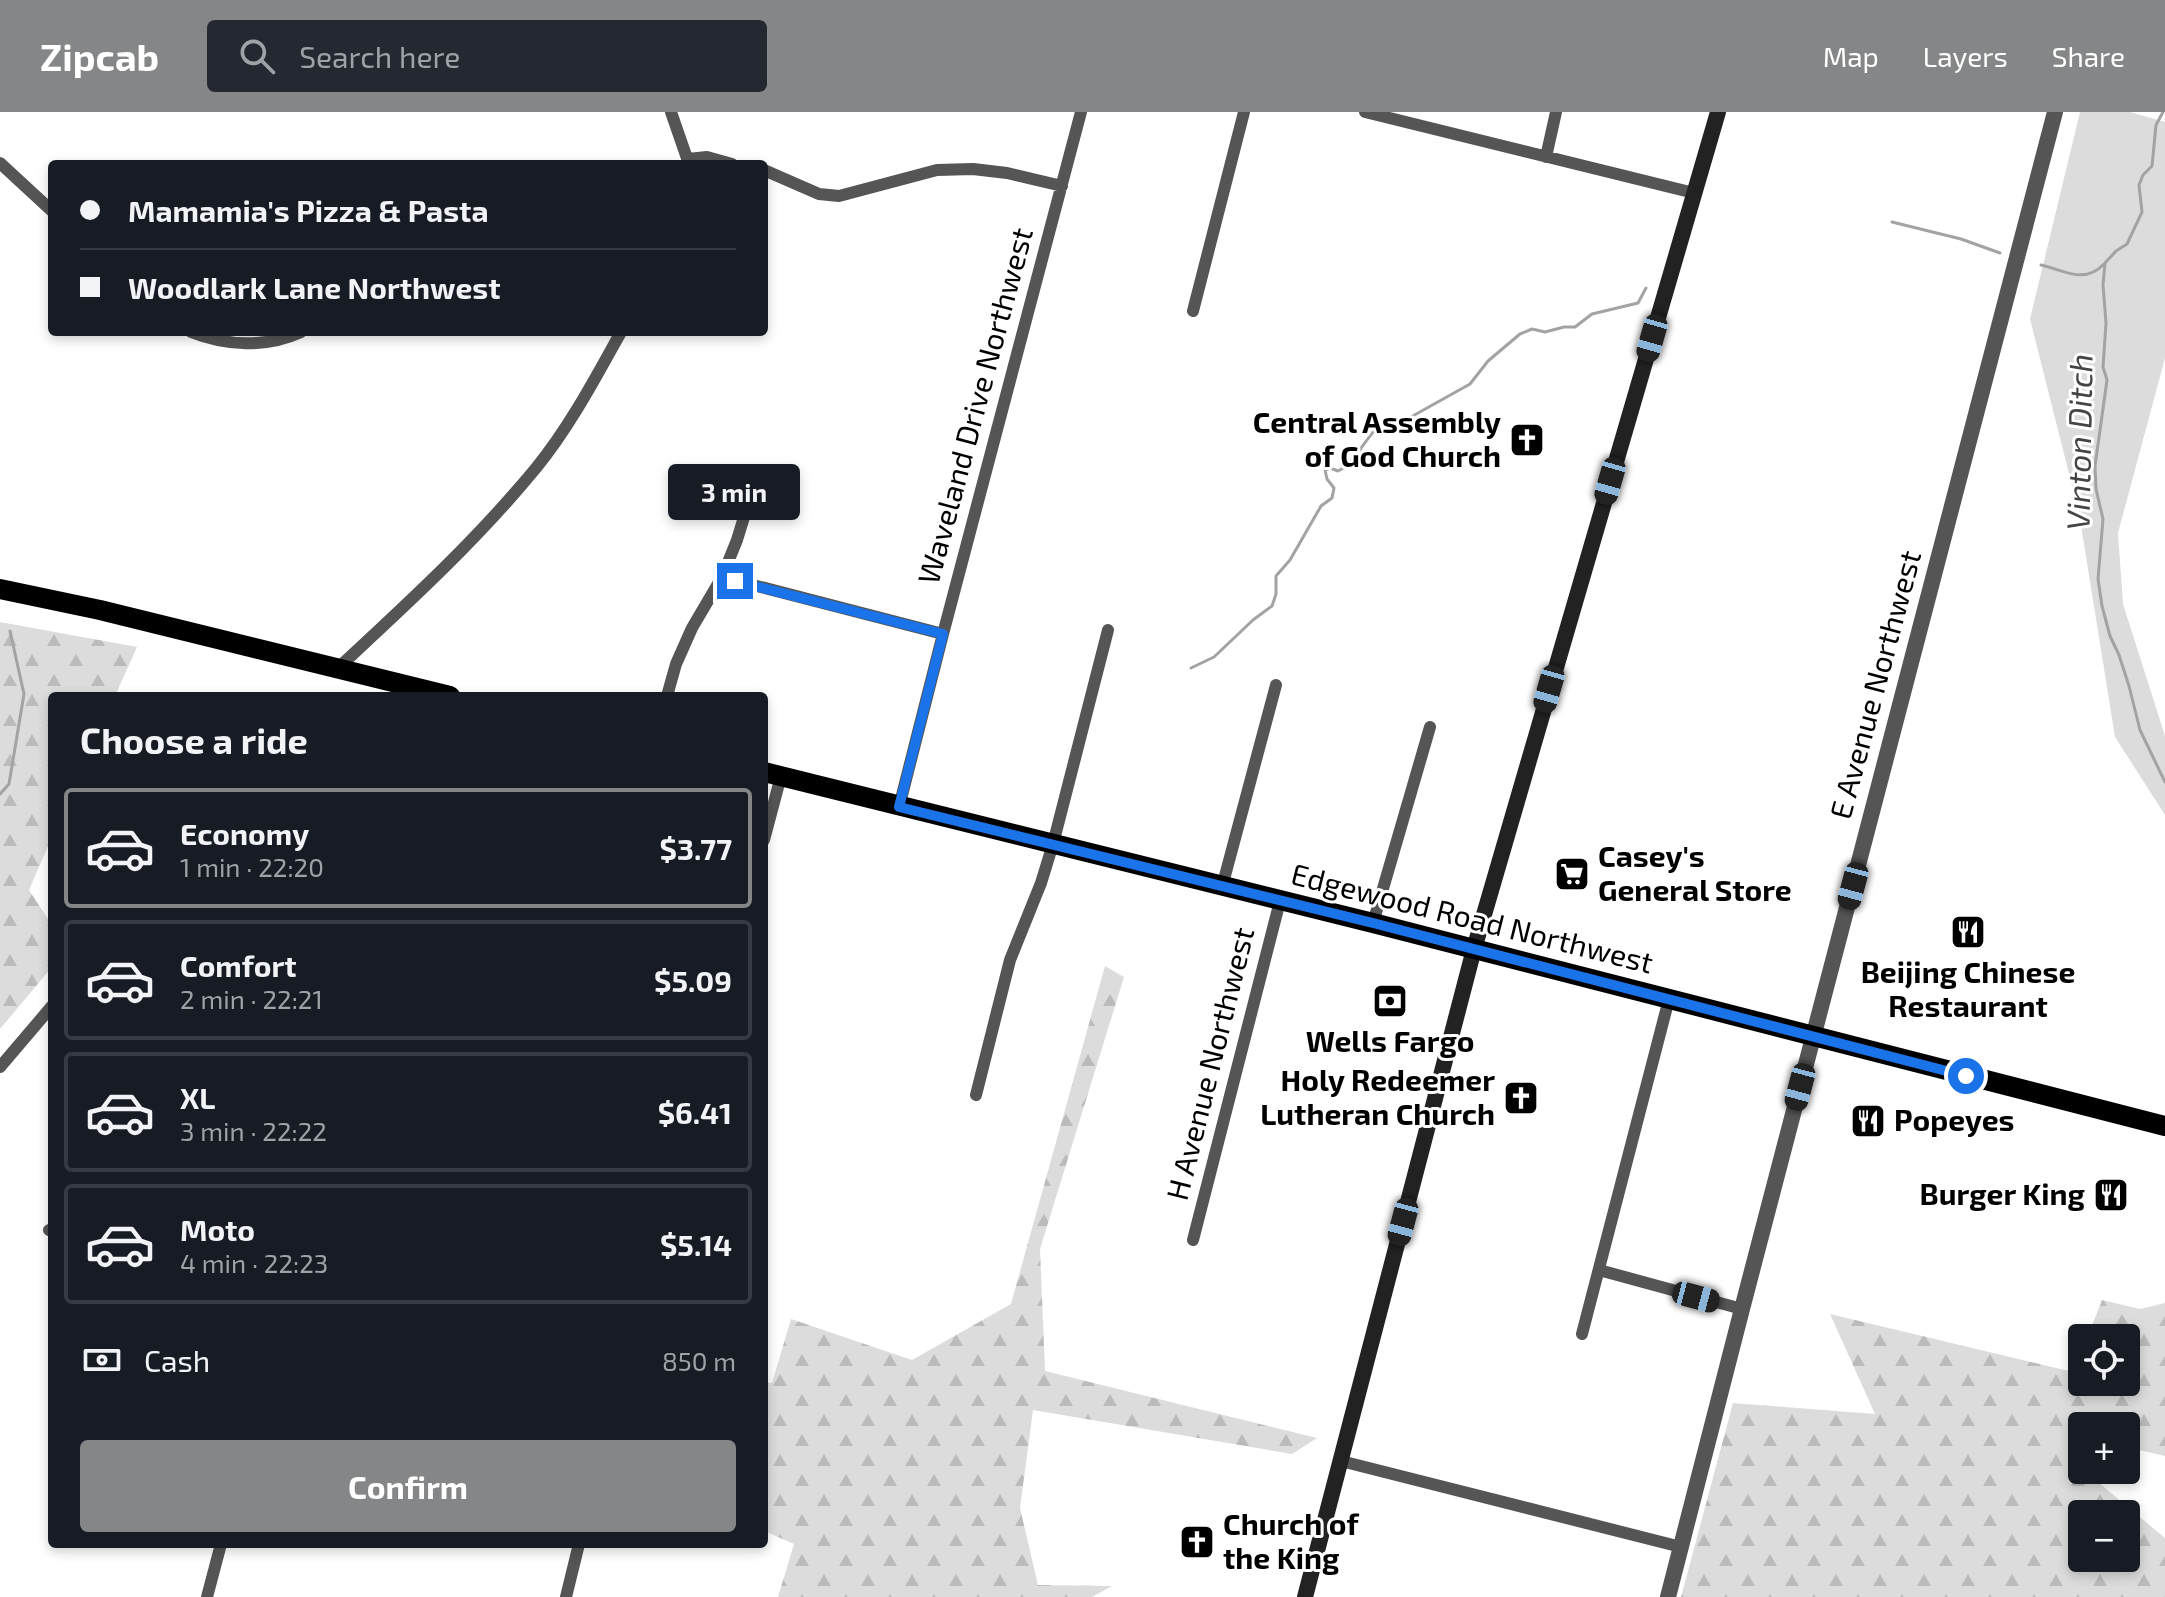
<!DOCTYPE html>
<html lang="en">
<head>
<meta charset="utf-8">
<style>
  body { margin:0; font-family:"Exo 2",sans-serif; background:#242831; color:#f1f3f6; height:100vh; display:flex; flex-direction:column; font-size:30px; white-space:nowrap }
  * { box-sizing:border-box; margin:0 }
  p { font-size:26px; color:#9ea1a6 }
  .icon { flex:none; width:44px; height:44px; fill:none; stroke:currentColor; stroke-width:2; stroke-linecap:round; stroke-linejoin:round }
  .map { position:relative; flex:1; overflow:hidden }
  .side { position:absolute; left:48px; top:580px; width:720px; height:856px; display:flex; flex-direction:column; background:#171b24; border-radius:8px; box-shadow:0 4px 12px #0003 }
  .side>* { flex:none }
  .top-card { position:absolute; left:48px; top:48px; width:720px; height:176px; border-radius:8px; box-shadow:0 4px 12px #0003; display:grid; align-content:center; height:176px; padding:0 32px; background:#171b24 }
  .tools { position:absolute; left:2068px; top:1212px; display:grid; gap:16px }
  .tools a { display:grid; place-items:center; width:72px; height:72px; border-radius:8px; background:#171b24; box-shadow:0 4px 12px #0003; font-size:40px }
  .end { position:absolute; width:36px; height:36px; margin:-18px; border:10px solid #1a73e8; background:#fff; box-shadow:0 0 0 4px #fff }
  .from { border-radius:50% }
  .bubble { position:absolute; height:56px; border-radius:8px; background:#171b24; box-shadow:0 4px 12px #0003; font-size:26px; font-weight:700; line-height:56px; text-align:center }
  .car { position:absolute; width:24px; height:48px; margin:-24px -12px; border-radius:10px; box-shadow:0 0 6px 2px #0007; background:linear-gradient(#222 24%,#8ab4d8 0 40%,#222 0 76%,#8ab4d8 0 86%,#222 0) }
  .top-card b { display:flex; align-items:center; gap:28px; height:76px; font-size:30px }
  .top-card b+b { border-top:2px solid #363941 }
  .top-card i { width:20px; height:20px; background:#f1f3f6 }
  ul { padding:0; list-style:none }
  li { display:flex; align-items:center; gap:24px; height:120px; margin:0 16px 12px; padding:0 16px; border:4px solid #363941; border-radius:8px }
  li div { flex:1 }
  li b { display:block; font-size:30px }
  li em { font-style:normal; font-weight:700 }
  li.selected { border-color:#858687 }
  li>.icon { width:72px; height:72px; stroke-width:1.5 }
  h2 { padding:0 32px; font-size:36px; line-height:96px }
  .pay { display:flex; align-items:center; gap:20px; height:88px; padding:0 32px; font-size:30px }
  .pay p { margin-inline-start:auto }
  .cta { display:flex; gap:16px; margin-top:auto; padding:16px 32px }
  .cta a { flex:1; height:92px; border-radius:8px; background:#858687; color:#fff; font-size:32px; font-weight:700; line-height:92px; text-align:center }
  header { display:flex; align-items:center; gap:48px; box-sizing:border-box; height:112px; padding:0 40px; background:#858687; color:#fff }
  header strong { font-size:38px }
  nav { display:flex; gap:44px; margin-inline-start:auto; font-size:28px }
  .search { width:560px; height:72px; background:#242831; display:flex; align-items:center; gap:20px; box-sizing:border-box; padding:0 28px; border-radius:8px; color:#9ea1a6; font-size:30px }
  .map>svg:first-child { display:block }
</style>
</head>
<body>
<header>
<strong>Zipcab</strong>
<div class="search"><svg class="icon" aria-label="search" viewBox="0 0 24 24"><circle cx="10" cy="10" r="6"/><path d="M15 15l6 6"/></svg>Search here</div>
<nav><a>Map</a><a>Layers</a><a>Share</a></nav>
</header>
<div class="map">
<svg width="2165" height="1485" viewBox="0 0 2165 1485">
  <defs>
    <pattern id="forest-firs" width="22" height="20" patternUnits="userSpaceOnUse" patternTransform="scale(2)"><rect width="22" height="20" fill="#dcdcdc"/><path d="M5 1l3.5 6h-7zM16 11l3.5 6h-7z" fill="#bbb"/></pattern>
  </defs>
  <rect width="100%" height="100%" fill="#fff"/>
  <!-- green -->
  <path fill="#dcdcdc" d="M2080,0h50l35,10v236l-47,175 5,71 42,132v79l-50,-78 -36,-224 -49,-194z"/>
  <!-- forest -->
  <path fill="url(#forest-firs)" fill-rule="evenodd" d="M0,510l137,25 -22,49h-63v141l-23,53 23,35v42l-52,62z
    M1105,854l19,11 -84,272 5,122 272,67 -25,16 -259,-44 -13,98 18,77 74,1 -20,11h-314l16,-53 -30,-13v-149l8,1 19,-64 121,41 99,-56z
    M2102,1188l38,9 25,-6v153l-39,-9v-21h-44v44h5l-1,2 79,66v59h-484l52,-194 142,11 -45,-100 243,58 9,-20v30h44v-44h-39zM2082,1402h44v44h-44z"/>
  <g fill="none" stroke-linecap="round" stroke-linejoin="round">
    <!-- stream -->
    <path stroke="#a3a3a3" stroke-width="3" d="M2163,0l-7,13 -4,41 -9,9 -4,10 3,27 -15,32 -11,7 -11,12 -2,22 3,38 -3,44 4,13 -12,86 1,23 7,30 -5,60 4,27 8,30 9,19 10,31 11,44 25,52
      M1892,110l69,17 39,14
      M2041,153c23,5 43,20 63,-1
      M1191,556l23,-11 39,-37 19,-14 4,-12v-18l14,-16 31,-54 11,-8 2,-10 -7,-9 -2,-9 5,-2 8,3c17,-8 26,-31 40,-44h15l77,-43 18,-23 32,-27 12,-5 13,3 19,-5h11l17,-13 46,-11 8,-15
      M0,682l9,-10 15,-90 -14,-63"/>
    <!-- minor -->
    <path stroke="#555" stroke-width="12" d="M671,0l18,52
      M1365,0l329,81
      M1546,45l10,-45
      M688,47l19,-2 25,7
      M0,51l52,48
      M764,58l55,24 20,2 98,-26 36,-1 34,4 55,13
      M1193,199l51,-199
      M191,220c35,14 75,16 110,0
      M722,465l221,57
      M337,557c69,-64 139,-128 199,-201 33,-40 60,-91 85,-136
      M667,584l9,-32 16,-36 30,-51 15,-37 11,-36
      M899,695l44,-173 138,-522
      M764,728l17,-64
      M1222,775l54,-202
      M1373,811l57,-196
      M0,955l52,-61
      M976,983l34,-135 31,-77 12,-39 55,-214
      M49,1118l3,1
      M1193,1128l87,-339
      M1599,1158l143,39
      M1582,1222l87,-335
      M1341,1349l340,86
      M207,1485l14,-53
      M566,1485l13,-53"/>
    <!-- tertiary -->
    <path stroke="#555" stroke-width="16" d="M1668,1485l74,-288 313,-1197"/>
    <!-- secondary -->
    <path stroke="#222" stroke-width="16" d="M1305,1485l169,-648 244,-837"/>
    <!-- primary -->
    <path stroke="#000" stroke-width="20" d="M0,477l100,21 350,86
      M764,660l609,151 792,203"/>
  </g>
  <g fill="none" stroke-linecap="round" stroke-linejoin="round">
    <!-- route -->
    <path stroke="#1a73e8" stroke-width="10" d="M735,469l208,53 -44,173 474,116 593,153"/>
  </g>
  <!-- icons -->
  <defs>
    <g id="church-square" transform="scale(1.8)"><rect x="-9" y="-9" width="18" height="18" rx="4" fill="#000" stroke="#fff"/><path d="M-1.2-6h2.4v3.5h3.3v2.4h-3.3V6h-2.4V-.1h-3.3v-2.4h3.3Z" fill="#fff"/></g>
    <g id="supermarket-square" transform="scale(1.8)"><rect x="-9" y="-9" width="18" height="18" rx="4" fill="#000" stroke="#fff"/><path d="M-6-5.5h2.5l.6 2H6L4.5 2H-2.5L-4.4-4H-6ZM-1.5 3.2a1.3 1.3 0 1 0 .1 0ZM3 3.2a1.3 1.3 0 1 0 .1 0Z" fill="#fff"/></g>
    <g id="restaurant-square" transform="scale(1.8)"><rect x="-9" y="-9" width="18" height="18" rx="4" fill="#000" stroke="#fff"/><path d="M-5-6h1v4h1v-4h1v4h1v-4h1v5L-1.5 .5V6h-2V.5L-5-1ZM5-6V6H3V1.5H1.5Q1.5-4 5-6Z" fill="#fff"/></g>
    <g id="bank-square" transform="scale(1.8)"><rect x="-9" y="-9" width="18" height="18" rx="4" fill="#000" stroke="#fff"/><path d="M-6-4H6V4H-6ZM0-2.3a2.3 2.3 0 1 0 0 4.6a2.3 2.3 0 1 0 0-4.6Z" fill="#fff"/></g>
  </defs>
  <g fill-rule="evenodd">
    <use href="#church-square" x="1527" y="328"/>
    <use href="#supermarket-square" x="1572" y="762"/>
    <use href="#restaurant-square" x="1968" y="820"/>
    <use href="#bank-square" x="1390" y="889"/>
    <use href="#church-square" x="1521" y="986"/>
    <use href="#restaurant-square" x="1868" y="1009"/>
    <use href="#restaurant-square" x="2111" y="1083"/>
    <use href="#church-square" x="1197" y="1430"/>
  </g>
  <g text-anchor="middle" stroke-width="6" stroke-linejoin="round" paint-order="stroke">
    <!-- street labels -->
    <g font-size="30" fill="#000" stroke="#fff">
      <text transform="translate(976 294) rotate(-75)" y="10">Waveland Drive Northwest</text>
      <text transform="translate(1876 573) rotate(-75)" y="10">E Avenue Northwest</text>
      <text transform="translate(1472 807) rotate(14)" y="10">Edgewood Road Northwest</text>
      <text transform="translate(1211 952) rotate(-76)" y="10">H Avenue Northwest</text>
    </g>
    <!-- poi labels -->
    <g font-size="30" font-weight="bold" fill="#000" stroke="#fff" text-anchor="end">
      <text x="1501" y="321">Central Assembly<tspan x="1501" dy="34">of God Church</tspan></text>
      <text x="1598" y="755" text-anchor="start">Casey's<tspan x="1598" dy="34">General Store</tspan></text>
      <text x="1968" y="871" text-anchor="middle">Beijing Chinese<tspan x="1968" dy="34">Restaurant</tspan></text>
      <text x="1390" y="940" text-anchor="middle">Wells Fargo</text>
      <text x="1495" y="979">Holy Redeemer<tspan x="1495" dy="34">Lutheran Church</tspan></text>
      <text x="1894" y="1019" text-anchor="start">Popeyes</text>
      <text x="2085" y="1093">Burger King</text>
      <text x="1223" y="1423" text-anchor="start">Church of<tspan x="1223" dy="34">the King</tspan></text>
    </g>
    <!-- water labels -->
    <g font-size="32" font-style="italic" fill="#444" stroke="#fff">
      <text transform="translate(2080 330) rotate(-89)" y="11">Vinton Ditch</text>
    </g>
  </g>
</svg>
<div class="tools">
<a><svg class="icon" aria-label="locate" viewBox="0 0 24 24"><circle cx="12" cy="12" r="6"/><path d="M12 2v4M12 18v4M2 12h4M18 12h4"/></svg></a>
<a>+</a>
<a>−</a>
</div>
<i class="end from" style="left:1966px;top:964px"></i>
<i class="end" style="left:735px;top:469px"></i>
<div class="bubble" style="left:668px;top:352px;width:132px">3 min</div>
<i class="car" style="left:1652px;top:226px;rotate:196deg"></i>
<i class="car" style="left:1610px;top:369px;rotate:196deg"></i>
<i class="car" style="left:1549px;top:577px;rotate:196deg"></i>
<i class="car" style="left:1853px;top:774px;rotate:195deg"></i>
<i class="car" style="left:1800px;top:975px;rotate:195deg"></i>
<i class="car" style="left:1403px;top:1110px;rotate:195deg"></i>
<i class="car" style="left:1696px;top:1185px;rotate:105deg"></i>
<div class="top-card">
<b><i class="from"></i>Mamamia's Pizza &amp; Pasta</b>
<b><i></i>Woodlark Lane Northwest</b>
</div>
<section class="side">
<h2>Choose a ride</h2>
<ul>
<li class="selected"><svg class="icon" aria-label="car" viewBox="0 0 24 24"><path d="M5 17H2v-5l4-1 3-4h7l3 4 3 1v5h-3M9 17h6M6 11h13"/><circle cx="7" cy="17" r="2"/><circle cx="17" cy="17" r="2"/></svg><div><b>Economy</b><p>1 min · 22:20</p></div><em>$3.77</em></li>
<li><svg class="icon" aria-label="car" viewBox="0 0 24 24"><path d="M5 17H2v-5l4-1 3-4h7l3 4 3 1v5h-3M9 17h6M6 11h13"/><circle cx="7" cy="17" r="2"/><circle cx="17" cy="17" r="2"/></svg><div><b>Comfort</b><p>2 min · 22:21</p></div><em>$5.09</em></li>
<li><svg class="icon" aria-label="car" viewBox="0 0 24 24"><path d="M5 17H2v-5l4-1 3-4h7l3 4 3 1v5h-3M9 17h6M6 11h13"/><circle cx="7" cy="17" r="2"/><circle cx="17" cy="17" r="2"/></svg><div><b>XL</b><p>3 min · 22:22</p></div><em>$6.41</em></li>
<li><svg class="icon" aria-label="car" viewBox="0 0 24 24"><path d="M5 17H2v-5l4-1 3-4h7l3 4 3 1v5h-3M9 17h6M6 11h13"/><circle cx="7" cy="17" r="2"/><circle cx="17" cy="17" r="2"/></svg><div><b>Moto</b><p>4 min · 22:23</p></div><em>$5.14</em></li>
</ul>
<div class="pay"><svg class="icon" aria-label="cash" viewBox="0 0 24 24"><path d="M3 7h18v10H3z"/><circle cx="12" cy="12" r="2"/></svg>Cash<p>850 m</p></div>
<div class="cta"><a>Confirm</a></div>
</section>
</div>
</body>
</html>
